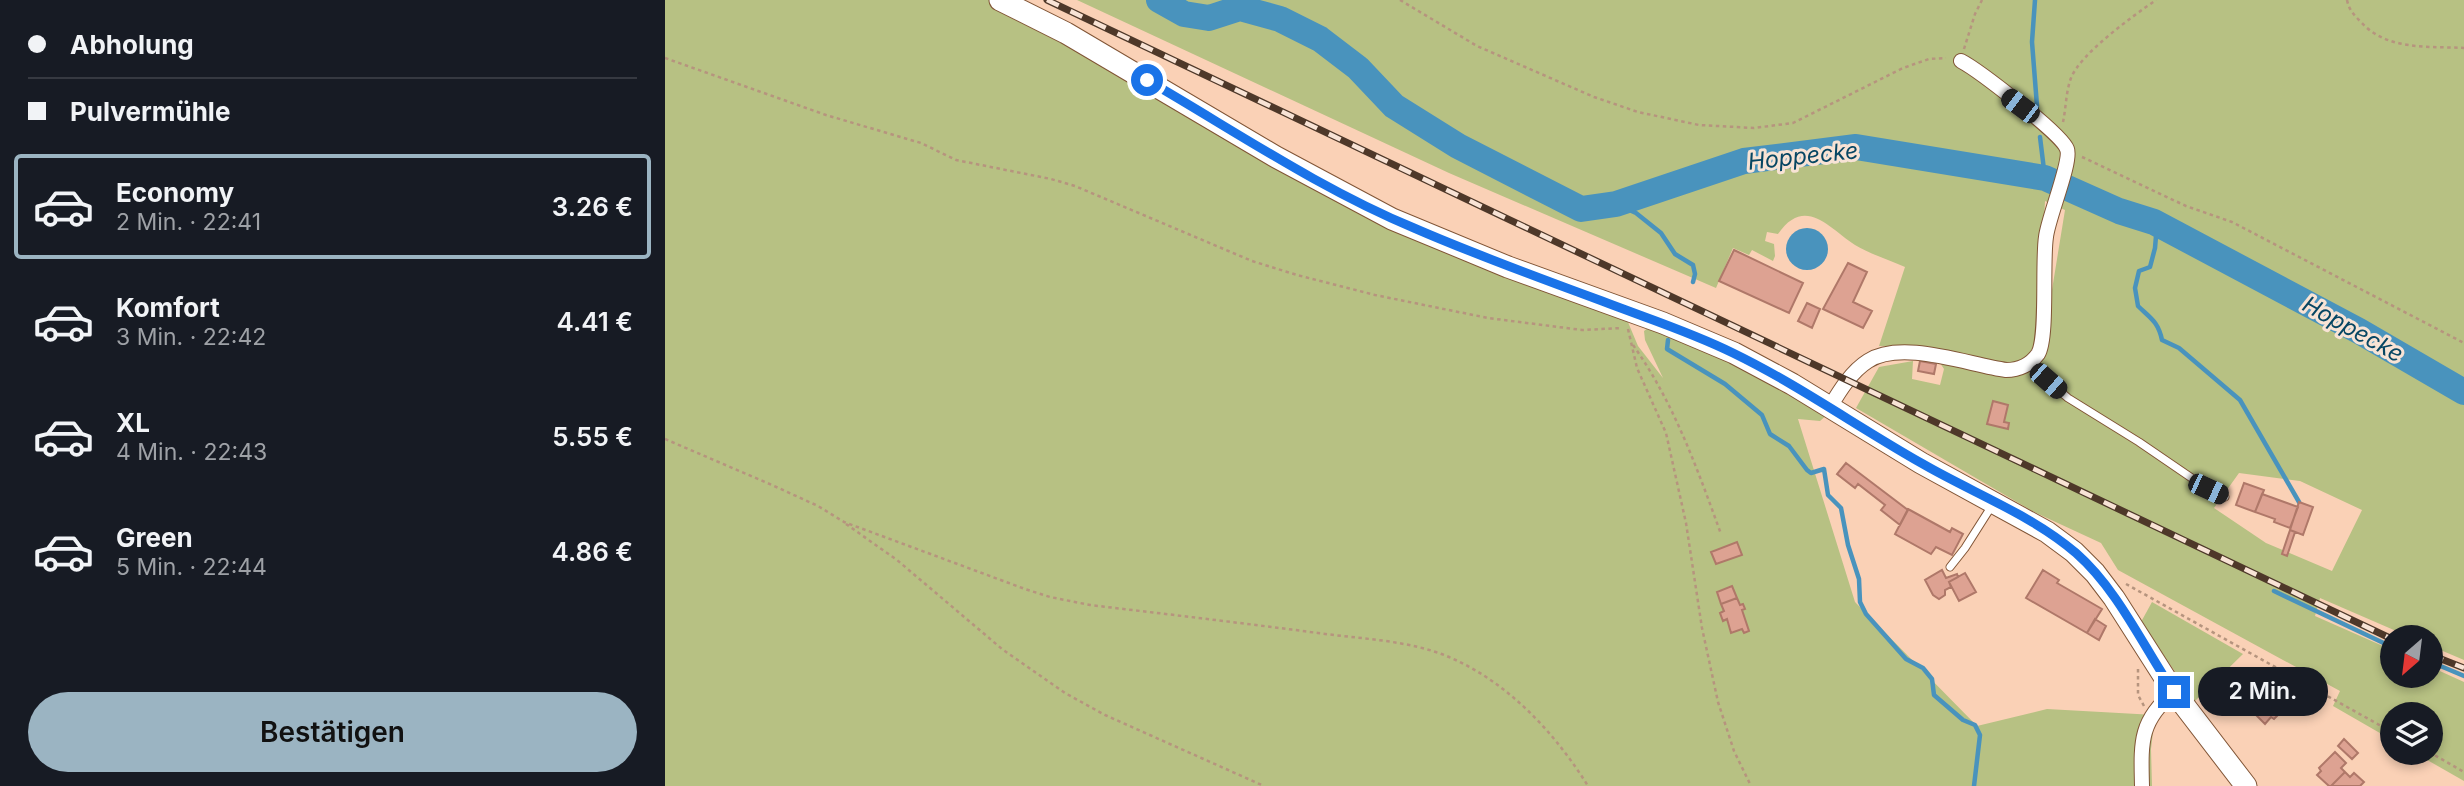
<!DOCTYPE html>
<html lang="de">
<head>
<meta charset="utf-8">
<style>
  body { margin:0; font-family:Inter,sans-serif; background:#20242c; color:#f1f3f6; height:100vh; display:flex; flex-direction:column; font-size:26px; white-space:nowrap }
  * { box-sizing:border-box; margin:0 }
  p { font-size:23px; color:#9ea1a6 }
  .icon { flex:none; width:38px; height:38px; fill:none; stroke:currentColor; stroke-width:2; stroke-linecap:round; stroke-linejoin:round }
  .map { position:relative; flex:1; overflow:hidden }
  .side { display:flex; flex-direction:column; background:#171b24; width:665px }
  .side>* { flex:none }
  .guide { display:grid; align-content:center; height:154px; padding:0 28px; background:#171b24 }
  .needle { width:46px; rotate:208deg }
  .tools { position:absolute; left:1715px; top:625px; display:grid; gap:14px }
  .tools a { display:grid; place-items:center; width:63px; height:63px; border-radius:50%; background:#171b24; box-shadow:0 4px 10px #0003; font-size:35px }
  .end { position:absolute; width:32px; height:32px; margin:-16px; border:9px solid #1a73e8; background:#fff; box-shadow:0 0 0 4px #fff }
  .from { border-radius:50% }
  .bubble { position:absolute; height:49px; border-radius:24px; background:#171b24; box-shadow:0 4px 10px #0003; font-size:23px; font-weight:600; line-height:49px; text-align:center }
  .car { position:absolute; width:21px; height:42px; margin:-21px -10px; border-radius:9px; box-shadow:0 0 5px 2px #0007; background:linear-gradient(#222 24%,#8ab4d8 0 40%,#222 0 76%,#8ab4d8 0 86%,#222 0) }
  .guide b { display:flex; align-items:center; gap:24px; height:66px; font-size:26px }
  .guide b+b { border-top:2px solid #363941 }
  .guide i { width:18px; height:18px; background:#f1f3f6 }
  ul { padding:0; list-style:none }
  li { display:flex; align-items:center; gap:21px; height:105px; margin:0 14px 10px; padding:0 14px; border:4px solid transparent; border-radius:7px }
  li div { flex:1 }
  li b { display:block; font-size:26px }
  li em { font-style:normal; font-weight:600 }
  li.on { border-color:#9bb4c2 }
  li>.icon { width:63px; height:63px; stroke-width:1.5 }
  .button { display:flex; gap:14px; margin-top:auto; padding:14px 28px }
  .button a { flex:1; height:80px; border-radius:42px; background:#9bb4c2; color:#111; font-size:28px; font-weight:600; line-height:80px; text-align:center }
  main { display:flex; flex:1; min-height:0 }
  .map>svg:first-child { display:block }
</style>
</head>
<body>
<main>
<section class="side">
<div class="guide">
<b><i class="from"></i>Abholung</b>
<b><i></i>Pulvermühle</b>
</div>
<ul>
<li class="on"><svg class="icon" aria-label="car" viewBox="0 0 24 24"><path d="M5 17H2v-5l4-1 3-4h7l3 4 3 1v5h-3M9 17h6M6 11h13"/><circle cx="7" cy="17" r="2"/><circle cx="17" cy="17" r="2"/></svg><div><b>Economy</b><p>2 Min. · 22:41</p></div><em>3.26 €</em></li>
<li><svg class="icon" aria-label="car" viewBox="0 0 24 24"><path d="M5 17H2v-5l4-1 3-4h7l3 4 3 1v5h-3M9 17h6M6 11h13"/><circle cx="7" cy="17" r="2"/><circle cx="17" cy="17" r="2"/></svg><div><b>Komfort</b><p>3 Min. · 22:42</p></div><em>4.41 €</em></li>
<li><svg class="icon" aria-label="car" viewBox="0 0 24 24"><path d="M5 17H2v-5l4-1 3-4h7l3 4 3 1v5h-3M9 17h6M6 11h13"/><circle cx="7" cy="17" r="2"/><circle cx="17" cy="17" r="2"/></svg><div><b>XL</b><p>4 Min. · 22:43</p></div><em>5.55 €</em></li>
<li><svg class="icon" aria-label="car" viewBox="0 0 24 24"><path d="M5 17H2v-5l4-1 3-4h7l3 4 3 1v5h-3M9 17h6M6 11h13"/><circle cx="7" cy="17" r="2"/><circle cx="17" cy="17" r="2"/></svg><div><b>Green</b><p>5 Min. · 22:44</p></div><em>4.86 €</em></li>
</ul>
<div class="button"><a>Bestätigen</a></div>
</section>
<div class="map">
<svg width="1799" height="786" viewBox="0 0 1799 786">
  <rect width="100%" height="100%" fill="#fad1b6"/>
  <!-- green -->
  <path fill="#b7c183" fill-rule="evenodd" d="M0,0h335l276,157 349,158 13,31 25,32 -18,-38 -1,-9 9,-7 176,89 -9,8 -22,-2 57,183 122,124 70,-17 108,6 -4,34 1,37h-1487z
    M412,0h1387v660l-33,-14v-9h-21l-90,-39 -5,18 77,34v26h39v-9l33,15v99l-49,-28 16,-1v-38h-39v26l-59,-34 7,-15 -222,-121 -17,-27 -67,-31 -178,-104 23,-41 34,-6 -1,18 28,6 4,-16 -15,-23h-50l26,-79c-16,-7 -35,-13 -50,-22 -26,-17 -50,-50 -77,-11l-11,-2 -2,9 9,3 1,12 -2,5 -21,-11 -3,5 -16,-7 -17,40 -267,-115zM1380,201l20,9 -28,172 -1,-1zM1574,473l61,8 62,29 -30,61 -66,-28 -52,-35z
    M1487,602l91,52 -48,47 -54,-79z"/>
  <!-- water -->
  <path fill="#4993bd" d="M1121 249a21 21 0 1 1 42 0a21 21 0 1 1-42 0Z"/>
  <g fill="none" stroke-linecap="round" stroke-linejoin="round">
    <!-- stream -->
    <path stroke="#4993bd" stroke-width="4.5" d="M1370,0l-3,42 5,64
      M1375,137l5,41
      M951,204l20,9 25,20 14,21 18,11 2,9 -2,8
      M1492,224l-2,24 -5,19 -11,4 -4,17 3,18c12,12 20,15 24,34l17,8 61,52 59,102
      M1003,340l-1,9 58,35 37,31 8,19 19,12 18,24 4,3 13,-4 4,26 13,13 7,37 11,34 1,23 6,12 40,45 17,9 9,11 2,16 29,25 12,5 5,10 -6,51
      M1609,591l118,56
      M1766,662l33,14"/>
    <!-- river -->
    <path stroke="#4993bd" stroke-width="26" d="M494,0l25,14 25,4 31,-10 40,11 40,20 38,29 36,38 64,40 123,63 35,-5 128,-43 112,-14 189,31 74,33 35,11 205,109 105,61"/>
  </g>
  <!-- building -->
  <path fill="#dda292" stroke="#af7869" stroke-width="2" d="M1069,250l69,33 -14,30 -70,-32z
    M1183,263l19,9 -14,30 19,9 -9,17 -40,-19z
    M1142,303l13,6 -8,19 -14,-7z
    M1255,361l16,3 -2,10 -16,-3z
    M1328,401l15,4 -4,17 5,1 -1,6 -21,-5z
    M1181,463l62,47 -8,15 -19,-15 4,-5 -27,-21 -3,4 -18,-14z
    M1579,483l20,7 -9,22 -19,-7z
    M1597,494l36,13 -8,21 -16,-6 1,-3 -20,-7z
    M1634,502l14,5 -10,28 -13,-5z
    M1243,509l42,23 2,-4 11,6 -11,21 -16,-8 -5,7 -36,-20z
    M1625,530l5,2 -8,24 -5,-2z
    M1072,542l5,13 -26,9 -5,-12z
    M1277,570l4,8 11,-4 1,3 -9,5 2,5 -6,3v5l-6,4 -6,-4 -8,-15z
    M1378,570l16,10 -2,3 45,26 -15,24 -61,-35z
    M1300,573l11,19 -17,9 -10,-19z
    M1067,586l5,12 -16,6 -4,-12z
    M1072,598l3,7 3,-1 2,5 -3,1 7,21 -5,2 -2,-4 -11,4 -4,-14 -4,2 -3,-8 4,-2 -3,-7z
    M1430,619l11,7 -7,14 -12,-7z
    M1604,690l11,10 3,-3 7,6 -16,16 -3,-2 -6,7 -12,-12 10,-11 -2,-2z
    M1679,739l14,14 -6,6 -14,-13z
    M1670,752l11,11 -5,5 4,4 -14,14h-2l-12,-11 4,-4 -2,-3z
    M1680,772l5,5 4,-4 10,9 -4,4h-29z"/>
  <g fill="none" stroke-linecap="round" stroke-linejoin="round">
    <!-- lane casing -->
    <g stroke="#815536" stroke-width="9">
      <path id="lane" d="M1363,364l40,34 71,44 60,41 26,14
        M1285,567l15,-19 28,-44"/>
    </g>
    <!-- street casing -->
    <g stroke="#815536" stroke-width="16">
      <path id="street" d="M1165,407c10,-17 22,-36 38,-46 34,-22 101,4 138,9 13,0 25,-6 32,-16 10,-16 4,-93 8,-117 2,-19 26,-76 21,-88 -5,-15 -89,-79 -106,-88
        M1477,786c-1,-43 -3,-65 32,-94"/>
    </g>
    <!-- secondary casing -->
    <g stroke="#815536" stroke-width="23">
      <path id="secondary" d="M335,0l66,33 210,124 116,62 116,48 155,56 71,30 58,31 129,79 126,69 27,20 21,21 19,25 60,94 72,94"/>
    </g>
    <!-- path -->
    <path stroke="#b6947e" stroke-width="2.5" stroke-dasharray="3.5 3.5" stroke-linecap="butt" d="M735,0l77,46 117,51 44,15 61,13 55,3 39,-5 110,-55 26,-9 17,-1
      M1682,0c2,10 7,15 14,22 26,29 68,24 103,26
      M1299,49l11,-35 7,-14
      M0,58l161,57 95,28 35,17 95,19 24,7 177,75 45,14 78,20 113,23 94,12 40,-2
      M1398,122c3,-14 3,-31 8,-44 10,-25 62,-62 85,-78
      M1417,157l104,49 46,16 232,121
      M963,329l9,39 29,65 20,90 16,105 16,74 16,49 17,35
      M968,345c41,58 64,123 88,189
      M0,439l107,46 46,21 26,16 181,67 25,8 40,8c76,9 152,18 228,28 43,6 91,7 131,24 59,25 106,76 139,129
      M181,524l51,36 105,89 63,44 40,22 159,71
      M1461,584l266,148
      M1473,669v26l6,11
      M1764,752l35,20"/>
    <!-- lane -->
    <use href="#lane" stroke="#fff" stroke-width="7"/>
    <!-- street -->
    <use href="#street" stroke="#fff" stroke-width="14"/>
    <!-- secondary -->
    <use href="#secondary" stroke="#fff" stroke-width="21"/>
    <!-- rail casing -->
    <g stroke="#4e3829" stroke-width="7">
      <path id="rail" d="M382,0l1345,639
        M1766,655l33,13"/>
    </g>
    <!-- rail -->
    <use href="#rail" stroke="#f8e3d5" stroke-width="4.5" stroke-dasharray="13" stroke-linecap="butt"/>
  </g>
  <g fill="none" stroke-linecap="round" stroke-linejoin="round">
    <!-- route -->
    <path stroke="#1a73e8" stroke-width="9" d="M482,80c88,51 173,109 267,148 62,27 125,50 188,73 44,17 89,31 131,52 66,32 126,75 190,111 50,29 109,51 153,89 42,37 67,93 98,139"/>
  </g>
  <g text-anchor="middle" stroke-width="6" stroke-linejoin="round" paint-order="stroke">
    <!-- water labels -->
    <g font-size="23" font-style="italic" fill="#074663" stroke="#f8e3d5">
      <text transform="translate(1138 156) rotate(-6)" y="8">Hoppecke</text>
      <text transform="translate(1688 329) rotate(29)" y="8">Hoppecke</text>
    </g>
  </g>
</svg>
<div class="tools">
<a><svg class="needle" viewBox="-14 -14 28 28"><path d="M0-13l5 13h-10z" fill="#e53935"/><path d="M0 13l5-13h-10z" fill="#9ea1a6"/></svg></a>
<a><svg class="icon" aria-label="layers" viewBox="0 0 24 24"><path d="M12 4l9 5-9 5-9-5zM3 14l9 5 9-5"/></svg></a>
</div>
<i class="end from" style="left:482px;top:80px"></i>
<i class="end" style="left:1509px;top:692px"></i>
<div class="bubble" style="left:1533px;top:667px;width:130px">2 Min.</div>
<i class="car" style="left:1355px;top:106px;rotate:307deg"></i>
<i class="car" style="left:1383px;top:381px;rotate:131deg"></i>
<i class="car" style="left:1543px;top:489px;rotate:115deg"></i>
</div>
</main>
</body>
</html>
